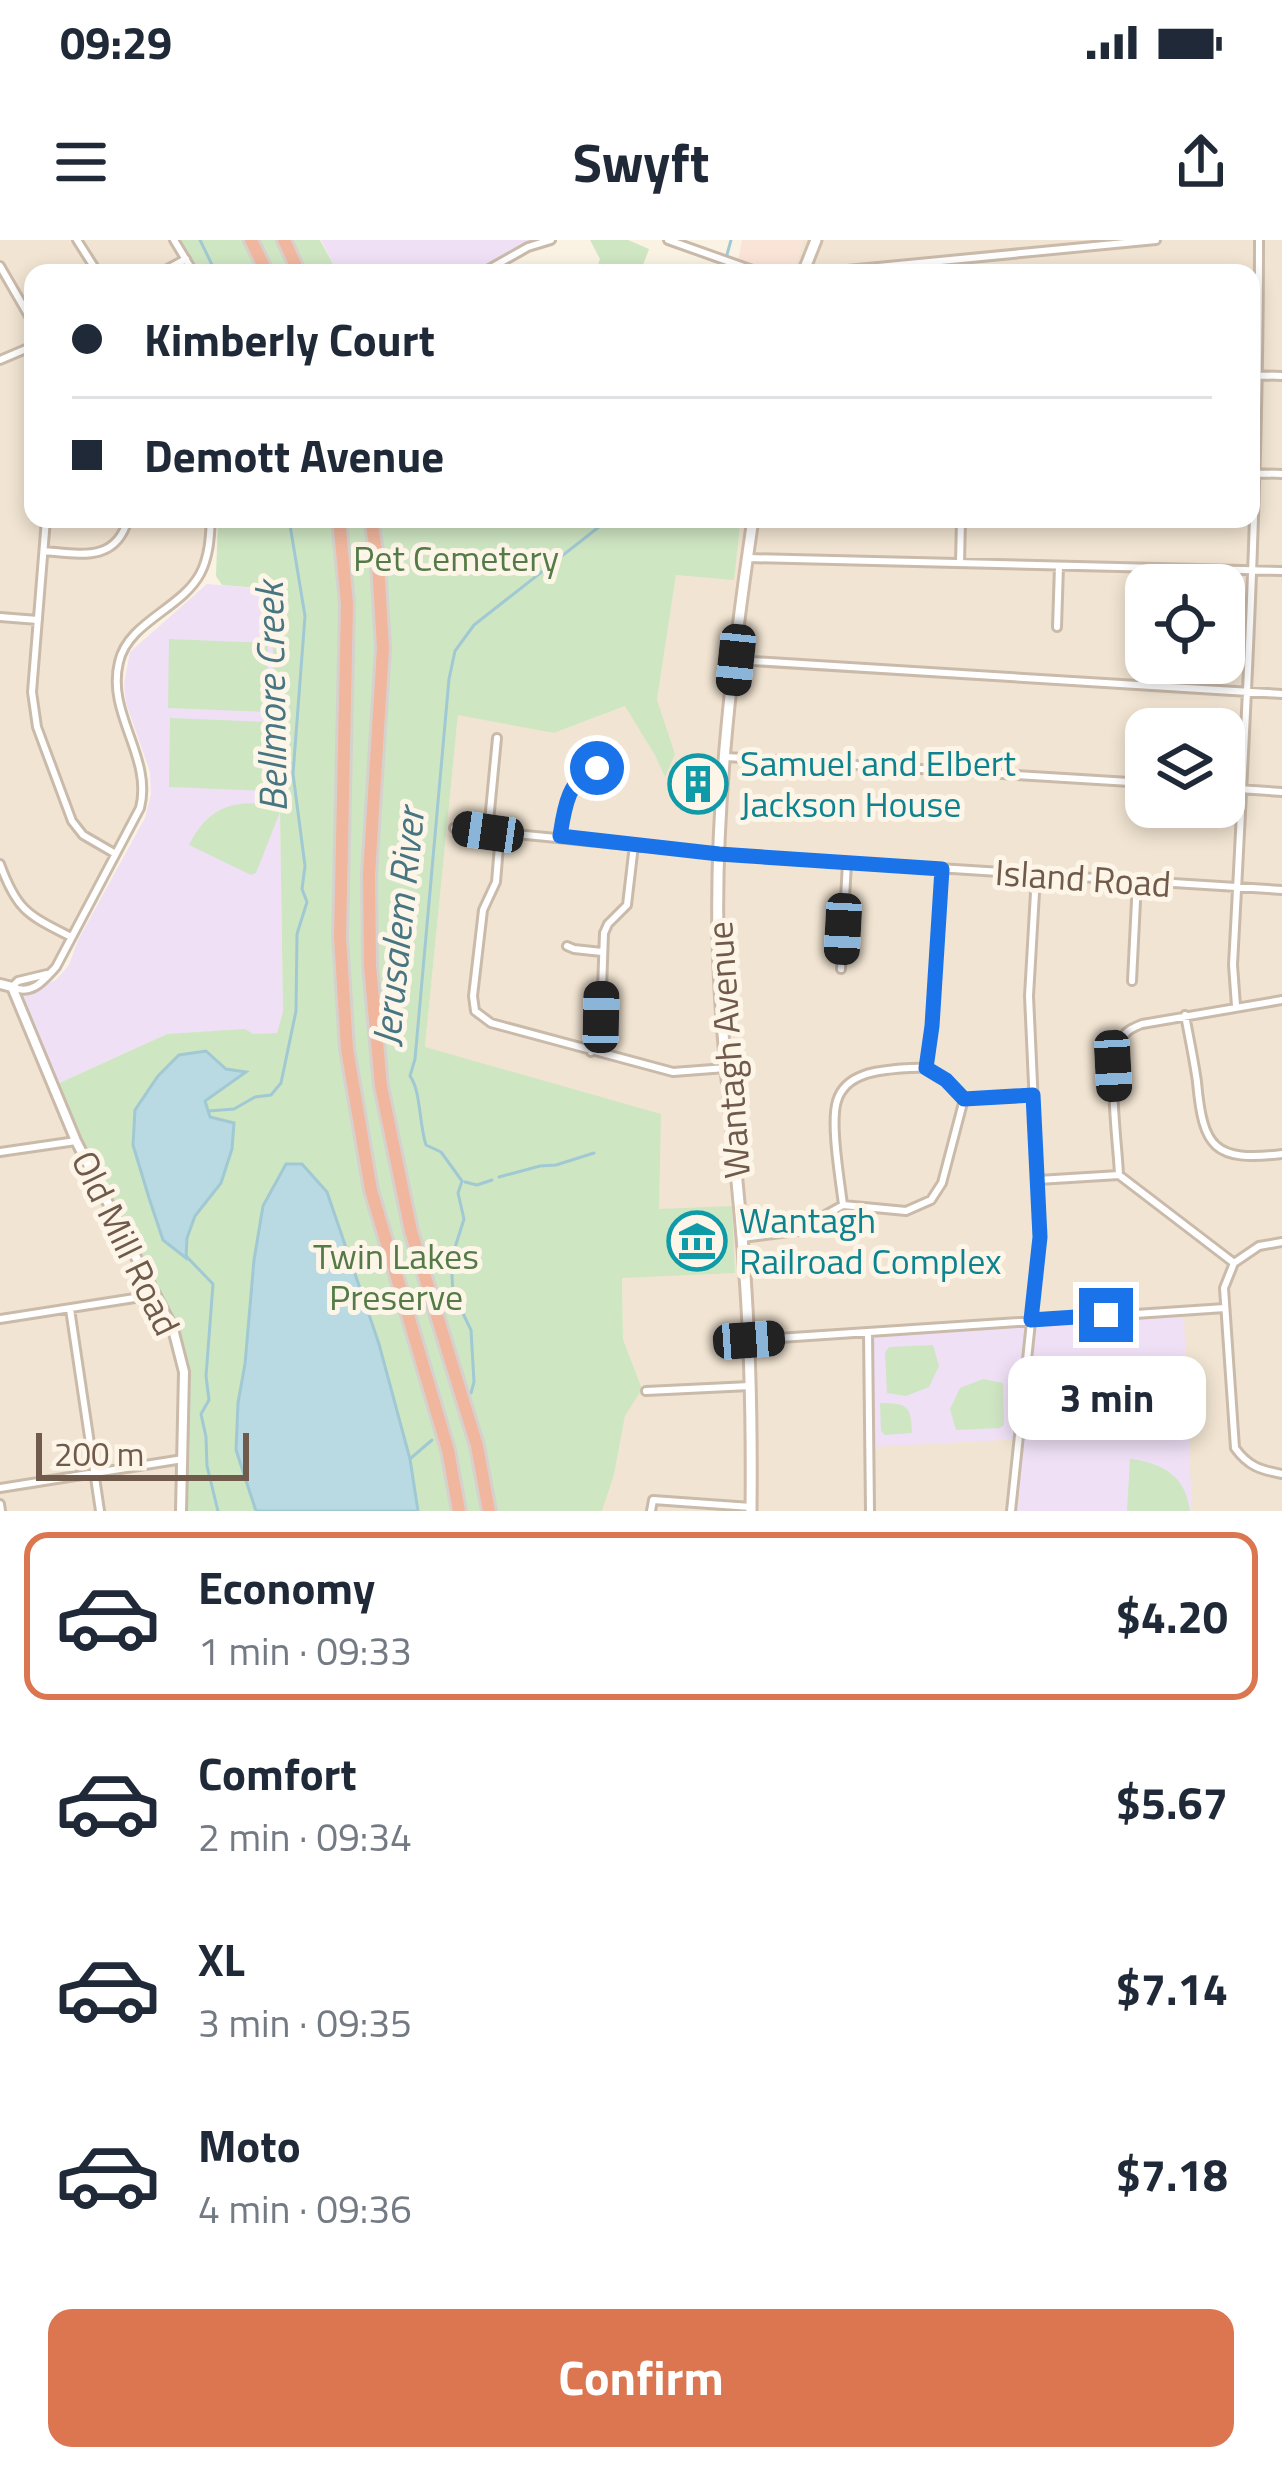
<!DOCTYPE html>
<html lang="en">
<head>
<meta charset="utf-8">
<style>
  body { margin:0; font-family:"Titillium Web",sans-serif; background:#f6f6f7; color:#1f2937; height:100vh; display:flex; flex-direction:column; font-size:45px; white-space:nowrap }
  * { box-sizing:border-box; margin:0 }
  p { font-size:39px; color:#747a83 }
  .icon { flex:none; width:66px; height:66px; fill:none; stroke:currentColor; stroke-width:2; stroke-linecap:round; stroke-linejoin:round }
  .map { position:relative; height:1271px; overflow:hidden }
  .panel { display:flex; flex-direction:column; background:#fff; flex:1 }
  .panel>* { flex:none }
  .hud { position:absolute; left:24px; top:24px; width:1236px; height:264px; border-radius:24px; box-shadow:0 6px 18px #0003; display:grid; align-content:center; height:264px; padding:0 48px; background:#fff }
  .controls { position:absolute; left:1125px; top:324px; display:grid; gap:24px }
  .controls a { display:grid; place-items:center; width:120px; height:120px; border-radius:24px; background:#fff; box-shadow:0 6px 18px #0003; font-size:60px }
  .scale { position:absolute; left:36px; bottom:30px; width:213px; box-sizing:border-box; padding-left:12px; border:6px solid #705a4b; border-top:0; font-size:33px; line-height:42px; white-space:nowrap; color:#705a4b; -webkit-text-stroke:9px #fdf6e8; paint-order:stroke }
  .end { position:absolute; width:54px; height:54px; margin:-27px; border:15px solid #1a73e8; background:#fff; box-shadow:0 0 0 6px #fff }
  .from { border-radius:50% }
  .bubble { position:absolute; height:84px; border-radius:24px; background:#fff; box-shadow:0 6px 18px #0003; font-size:39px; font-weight:700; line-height:84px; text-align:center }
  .car { position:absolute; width:36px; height:72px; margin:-36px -18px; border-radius:15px; box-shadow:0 0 9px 3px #0007; background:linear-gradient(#222 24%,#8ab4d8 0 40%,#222 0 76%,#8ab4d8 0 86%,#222 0) }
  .hud b { display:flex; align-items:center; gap:42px; height:114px; font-size:45px }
  .hud b+b { border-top:3px solid #e0e1e3 }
  .hud i { width:30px; height:30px; background:#1f2937 }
  ul { padding:21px 0 0; list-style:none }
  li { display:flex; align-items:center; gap:36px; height:168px; margin:0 24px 18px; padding:0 24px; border:6px solid transparent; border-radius:24px }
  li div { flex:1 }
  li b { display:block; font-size:45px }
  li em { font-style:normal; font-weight:700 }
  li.active { border-color:#db7650 }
  li>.icon { width:108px; height:108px; stroke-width:1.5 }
  .cta { display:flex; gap:24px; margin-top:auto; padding:24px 48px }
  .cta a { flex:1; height:138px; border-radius:24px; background:#db7650; color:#fff; font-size:48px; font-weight:700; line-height:138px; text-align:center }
  .status { display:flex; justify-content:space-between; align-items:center; height:84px; padding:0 60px; background:#fff; direction:ltr }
  .status svg { height:33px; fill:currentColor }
  header { display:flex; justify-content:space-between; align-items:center; height:156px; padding:0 48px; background:#fff; font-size:54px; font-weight:700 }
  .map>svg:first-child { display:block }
</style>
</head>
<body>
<div class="status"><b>09:29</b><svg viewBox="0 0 49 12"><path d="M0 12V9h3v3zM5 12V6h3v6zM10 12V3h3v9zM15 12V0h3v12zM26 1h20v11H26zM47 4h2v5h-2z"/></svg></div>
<header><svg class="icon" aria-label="menu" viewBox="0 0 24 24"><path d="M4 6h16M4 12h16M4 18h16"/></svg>Swyft<svg class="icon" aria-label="share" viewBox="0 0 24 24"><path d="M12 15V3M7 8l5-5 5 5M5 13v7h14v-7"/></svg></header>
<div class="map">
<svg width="1282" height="1271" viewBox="0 0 1282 1271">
  <rect width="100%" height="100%" fill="#faf2e3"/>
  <!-- residential -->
  <path fill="#f1e4d2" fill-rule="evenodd" d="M0,0h174l20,33h-161v246h178l-9,52 -15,22 -54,43 -10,12 -7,36 26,89v28l-91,172 -33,8 -6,7 64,153 97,188 11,43 -3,139h-181z
    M803,0h479v1271h-680l12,-36 11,-60 17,-26 -19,-50 -1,-61 110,-71 -73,3 -234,-163 33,-333 96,19 71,-27 32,-6 19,-126 62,-32 4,-23h509v-246h-458zM1146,345h78v78h-78zM1146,489h78v78h-78z"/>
  <!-- commercial -->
  <path fill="#fae3d7" d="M742,0h61l-10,33h-57z"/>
  <!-- education -->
  <path fill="#efe0f6" d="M321,0h230l-19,6 -49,27h-145z
    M207,344l63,5 10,212 3,212 -6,21h-110l-110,50 -34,-89 33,-15 13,-15 9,-25 67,-122 6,-24 -1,-22 -24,-69 -2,-19 6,-32z
    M1184,1077l8,194h-174l5,-72 -150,8v-112z"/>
  <!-- green -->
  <path fill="#cfe6c3" d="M174,0h146l18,33h-144z
    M590,0h38l21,9 -9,24h-45l5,-14z
    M218,279h516l6,7 -6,54 -58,-5 -19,125 18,54 -10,23 -10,-22 -30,-49 -71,27 -96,-18 -33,332 236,67 -2,95 73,-3 3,67 -113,5 1,61 19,50 -17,27 -11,59 -12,36h-418l2,-143 -7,-29 -111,-224 -11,-31 110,-50 78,-5 8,5 24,-1 6,-21 -3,-200 -24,61 -5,2 -62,-30c21,-42 49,-46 91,-39l-10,-217 -48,-4 -6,-9z
    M169,399l99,4 -1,69 -99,-4z
    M170,478l99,4 -1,69 -99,-4z
    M933,1105l6,21 -10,21 -23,9 -19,-3 -2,-41 4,-5z
    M983,1139l20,4 1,42 -4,3 -44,2 -6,-21 10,-21z
    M880,1163c28,0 31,3 32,30l-27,2 -4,-4z
    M1130,1219c33,4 56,17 60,52h-63z"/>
  <!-- water -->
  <path fill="#b9dae2" stroke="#a0c9d3" stroke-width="3" d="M206,811l20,18 20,3 -41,29 5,16 24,6 -2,26 -11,34 -26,33 -8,22 -1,20 -23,-18 -14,-42 -16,-53 2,-35 23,-34 21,-21z
    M286,924h16l25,28 52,152 31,115 8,52h-162l-20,-61 2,-47 7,-39 9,-104 9,-54z"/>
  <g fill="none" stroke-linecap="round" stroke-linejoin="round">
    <!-- stream -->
    <path stroke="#a0c9d3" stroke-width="3" d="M200,0l16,33
      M722,33l9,-33
      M209,871l25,-2 21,-12 16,-2 10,-12 15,-72 1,-77 10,-32 -5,-13 3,-23 -12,-92 12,-158 -16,-97
      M499,937l41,-11 16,-1 38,-12
      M465,942l12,3 15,-5
      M186,1016l27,28 -7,92 3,24 -8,14 5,23 1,29 11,45
      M471,1153l3,-11 -3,-52 -18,-37 -1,-17 1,-22 11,-35 -6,-26 4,-12 -21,-29 -15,-7c-7,-21 -5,-54 -16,-69l5,-17 34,-380 6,-28 19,-26 135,-106
      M411,1218l21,-18"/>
    <!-- minor casing -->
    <g stroke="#cabaaa" stroke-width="12">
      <path id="minor" d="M77,0l21,33
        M174,0l20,33
        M668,0l93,33
        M0,26l33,57
        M160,33l26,-14
        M482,33l46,-26 23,-7
        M816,33l340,-33
        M0,120l33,-14
        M1251,135l31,1
        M1251,233l31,1
        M46,279l-14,173 5,35 35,94 11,14 31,18
        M44,311c36,3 72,12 84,-32
        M747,318l535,13
        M960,323l1,-44
        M1155,345l1,-17
        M0,377l38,3
        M1057,387l2,-61
        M736,420l546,34
        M726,517l420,26
        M1224,548l58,4
        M454,588l265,26 563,36
        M488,592l9,-94
        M500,594l-4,48 -13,28 -10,86 2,15 16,12 182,49 53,-4
        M560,596c6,-38 9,-69 55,-68
        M0,624c17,47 28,51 71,73
        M567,706l7,3 28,3
        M841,729l6,-106
        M1132,741l5,-100
        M12,747c20,9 31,-6 44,-20l84,-159c13,-51 -34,-94 -21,-146 9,-40 62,-53 81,-88 9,-17 10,-36 11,-55
        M12,747l6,-6 29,-7
        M1236,766l-3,-41c13,-242 26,-483 26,-725
        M1185,775c4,22 9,45 12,67 6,66 17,80 85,72
        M591,812l10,-35 3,-84 4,-9 19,-19 7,-60
        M926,828l6,-42 10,-157
        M964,859l68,-4
        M0,912l76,-11
        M1119,935c-1,-30 -13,-110 1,-134 5,-10 12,-13 22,-17l140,-24
        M1038,940l81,-5 115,88
        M843,965c-3,-26 -13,-82 -6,-104 9,-30 46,-31 72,-33 4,0 15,-1 19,1 14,4 26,20 36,30
        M742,998l55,-7 46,-26 63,6 25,-11 11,-17 22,-84
        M1234,1023l-10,25 11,160c13,18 25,22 47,26
        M1234,1023l25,-17 23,-4
        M70,1069l30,202
        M0,1079l154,-24
        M868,1092l2,179
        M749,1100l476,-32
        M646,1151l104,-5
        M0,1248l183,-29
        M0,1264l1,7
        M651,1271l2,-11 98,7
        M1011,1271l29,-274 -11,-241 7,-121"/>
    </g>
    <!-- tertiary casing -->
    <g stroke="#cabaaa" stroke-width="14">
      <path id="tertiary" d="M0,744l12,3 64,154 97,188 11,43 -3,139"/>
    </g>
    <!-- secondary casing -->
    <g stroke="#cfbcab" stroke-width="15">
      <path id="secondary" d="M803,33l13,-33
        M751,1271c1,-91 -1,-183 -9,-274 -8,-100 -22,-199 -24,-300 -3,-136 15,-283 35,-418"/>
    </g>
    <!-- motorway casing -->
    <g stroke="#d7d1cd" stroke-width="18">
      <path id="motorway" d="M251,0l16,33
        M284,0l15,33
        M339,279l8,85 -7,333 7,112 24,141 77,260 11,61
        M371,279l7,45 5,84 -14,227 1,91 11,120 30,145 66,215 12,65"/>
    </g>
    <!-- minor -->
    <use href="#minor" stroke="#fff" stroke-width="6"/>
    <!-- tertiary -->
    <use href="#tertiary" stroke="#fff" stroke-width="8"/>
    <!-- secondary -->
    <use href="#secondary" stroke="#fff" stroke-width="9"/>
    <!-- motorway -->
    <use href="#motorway" stroke="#f0b79e" stroke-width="12"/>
  </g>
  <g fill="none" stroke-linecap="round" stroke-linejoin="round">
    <!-- route -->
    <path stroke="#1a73e8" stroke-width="15" d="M597,528c-29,9 -33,42 -37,68l159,18 223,15 -10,157 -6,42 20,12 18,19 69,-4 7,142 -9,83 75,-5"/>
  </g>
  <!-- icons -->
  <defs>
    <g id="building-ring" transform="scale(3)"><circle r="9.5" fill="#fdf6e8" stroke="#0f9aa8" stroke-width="1.5"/><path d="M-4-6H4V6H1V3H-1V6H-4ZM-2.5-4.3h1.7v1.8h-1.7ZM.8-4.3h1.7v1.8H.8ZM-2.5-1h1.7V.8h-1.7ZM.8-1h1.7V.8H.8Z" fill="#0f9aa8"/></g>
    <g id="museum-ring" transform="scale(3)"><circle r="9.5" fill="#fdf6e8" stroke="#0f9aa8" stroke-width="1.5"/><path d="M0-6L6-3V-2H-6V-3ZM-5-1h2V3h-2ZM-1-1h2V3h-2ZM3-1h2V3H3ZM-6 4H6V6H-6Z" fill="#0f9aa8"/></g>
  </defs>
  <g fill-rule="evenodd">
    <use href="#building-ring" x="698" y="544"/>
    <use href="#museum-ring" x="697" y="1001"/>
  </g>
  <g text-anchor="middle" stroke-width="10" stroke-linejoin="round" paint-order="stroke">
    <!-- park labels -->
    <g font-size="36" fill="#547a47" stroke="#fdf6e8">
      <text x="456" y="331">Pet Cemetery</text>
      <text x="396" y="1029">Twin Lakes<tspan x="396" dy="41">Preserve</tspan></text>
    </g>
    <!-- culture labels -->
    <g font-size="36" fill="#0d838f" stroke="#fdf6e8" text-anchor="start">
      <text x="740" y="536">Samuel and Elbert<tspan x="740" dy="41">Jackson House</tspan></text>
      <text x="739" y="993">Wantagh<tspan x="739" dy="41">Railroad Complex</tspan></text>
    </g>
    <!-- street labels -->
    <g font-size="36" fill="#705a4b" stroke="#fdf6e8">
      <text transform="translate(1083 638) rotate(4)" y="13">Island Road</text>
      <text transform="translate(728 810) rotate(-94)" y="13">Wantagh Avenue</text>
      <text transform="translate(126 1003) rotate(64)" y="13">Old Mill Road</text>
    </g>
    <!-- water labels -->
    <g font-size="39" font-style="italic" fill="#477582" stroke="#fdf6e8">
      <text transform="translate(271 457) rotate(-91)" y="14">Bellmore Creek</text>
      <text transform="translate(398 687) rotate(-84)" y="14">Jerusalem River</text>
    </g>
  </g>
</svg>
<div class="controls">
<a><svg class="icon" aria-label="locate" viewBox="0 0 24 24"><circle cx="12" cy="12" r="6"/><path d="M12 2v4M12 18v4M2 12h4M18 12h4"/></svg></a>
<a><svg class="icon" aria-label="layers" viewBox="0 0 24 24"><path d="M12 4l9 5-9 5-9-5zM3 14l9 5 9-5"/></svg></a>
</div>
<div class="scale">200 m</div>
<i class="end from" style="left:597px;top:528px"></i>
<i class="end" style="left:1106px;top:1075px"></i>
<div class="bubble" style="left:1008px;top:1116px;width:198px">3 min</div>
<i class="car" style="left:736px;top:420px;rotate:186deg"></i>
<i class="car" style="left:488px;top:592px;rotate:278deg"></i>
<i class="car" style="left:843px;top:689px;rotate:183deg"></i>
<i class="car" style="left:601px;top:777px;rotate:1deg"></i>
<i class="car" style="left:1113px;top:826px;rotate:177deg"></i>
<i class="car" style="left:749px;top:1100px;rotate:86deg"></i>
<div class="hud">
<b><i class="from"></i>Kimberly Court</b>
<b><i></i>Demott Avenue</b>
</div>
</div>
<section class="panel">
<ul>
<li class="active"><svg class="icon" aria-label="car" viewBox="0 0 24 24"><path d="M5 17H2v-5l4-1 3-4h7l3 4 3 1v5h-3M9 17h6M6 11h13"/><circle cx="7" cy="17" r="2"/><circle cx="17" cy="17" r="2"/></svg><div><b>Economy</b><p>1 min · 09:33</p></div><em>$4.20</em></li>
<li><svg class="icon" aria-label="car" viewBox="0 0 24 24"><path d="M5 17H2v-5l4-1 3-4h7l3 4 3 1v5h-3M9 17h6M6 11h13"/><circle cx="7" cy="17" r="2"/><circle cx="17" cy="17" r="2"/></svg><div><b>Comfort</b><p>2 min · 09:34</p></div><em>$5.67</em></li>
<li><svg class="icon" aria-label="car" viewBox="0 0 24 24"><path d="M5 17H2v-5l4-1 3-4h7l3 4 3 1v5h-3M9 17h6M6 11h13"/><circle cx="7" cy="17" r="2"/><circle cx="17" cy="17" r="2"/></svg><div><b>XL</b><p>3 min · 09:35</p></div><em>$7.14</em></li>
<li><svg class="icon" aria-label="car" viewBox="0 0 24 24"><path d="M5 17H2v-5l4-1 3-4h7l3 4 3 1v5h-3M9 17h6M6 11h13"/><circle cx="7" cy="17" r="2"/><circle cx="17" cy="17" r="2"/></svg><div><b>Moto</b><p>4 min · 09:36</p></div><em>$7.18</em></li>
</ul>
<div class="cta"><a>Confirm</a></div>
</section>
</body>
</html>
